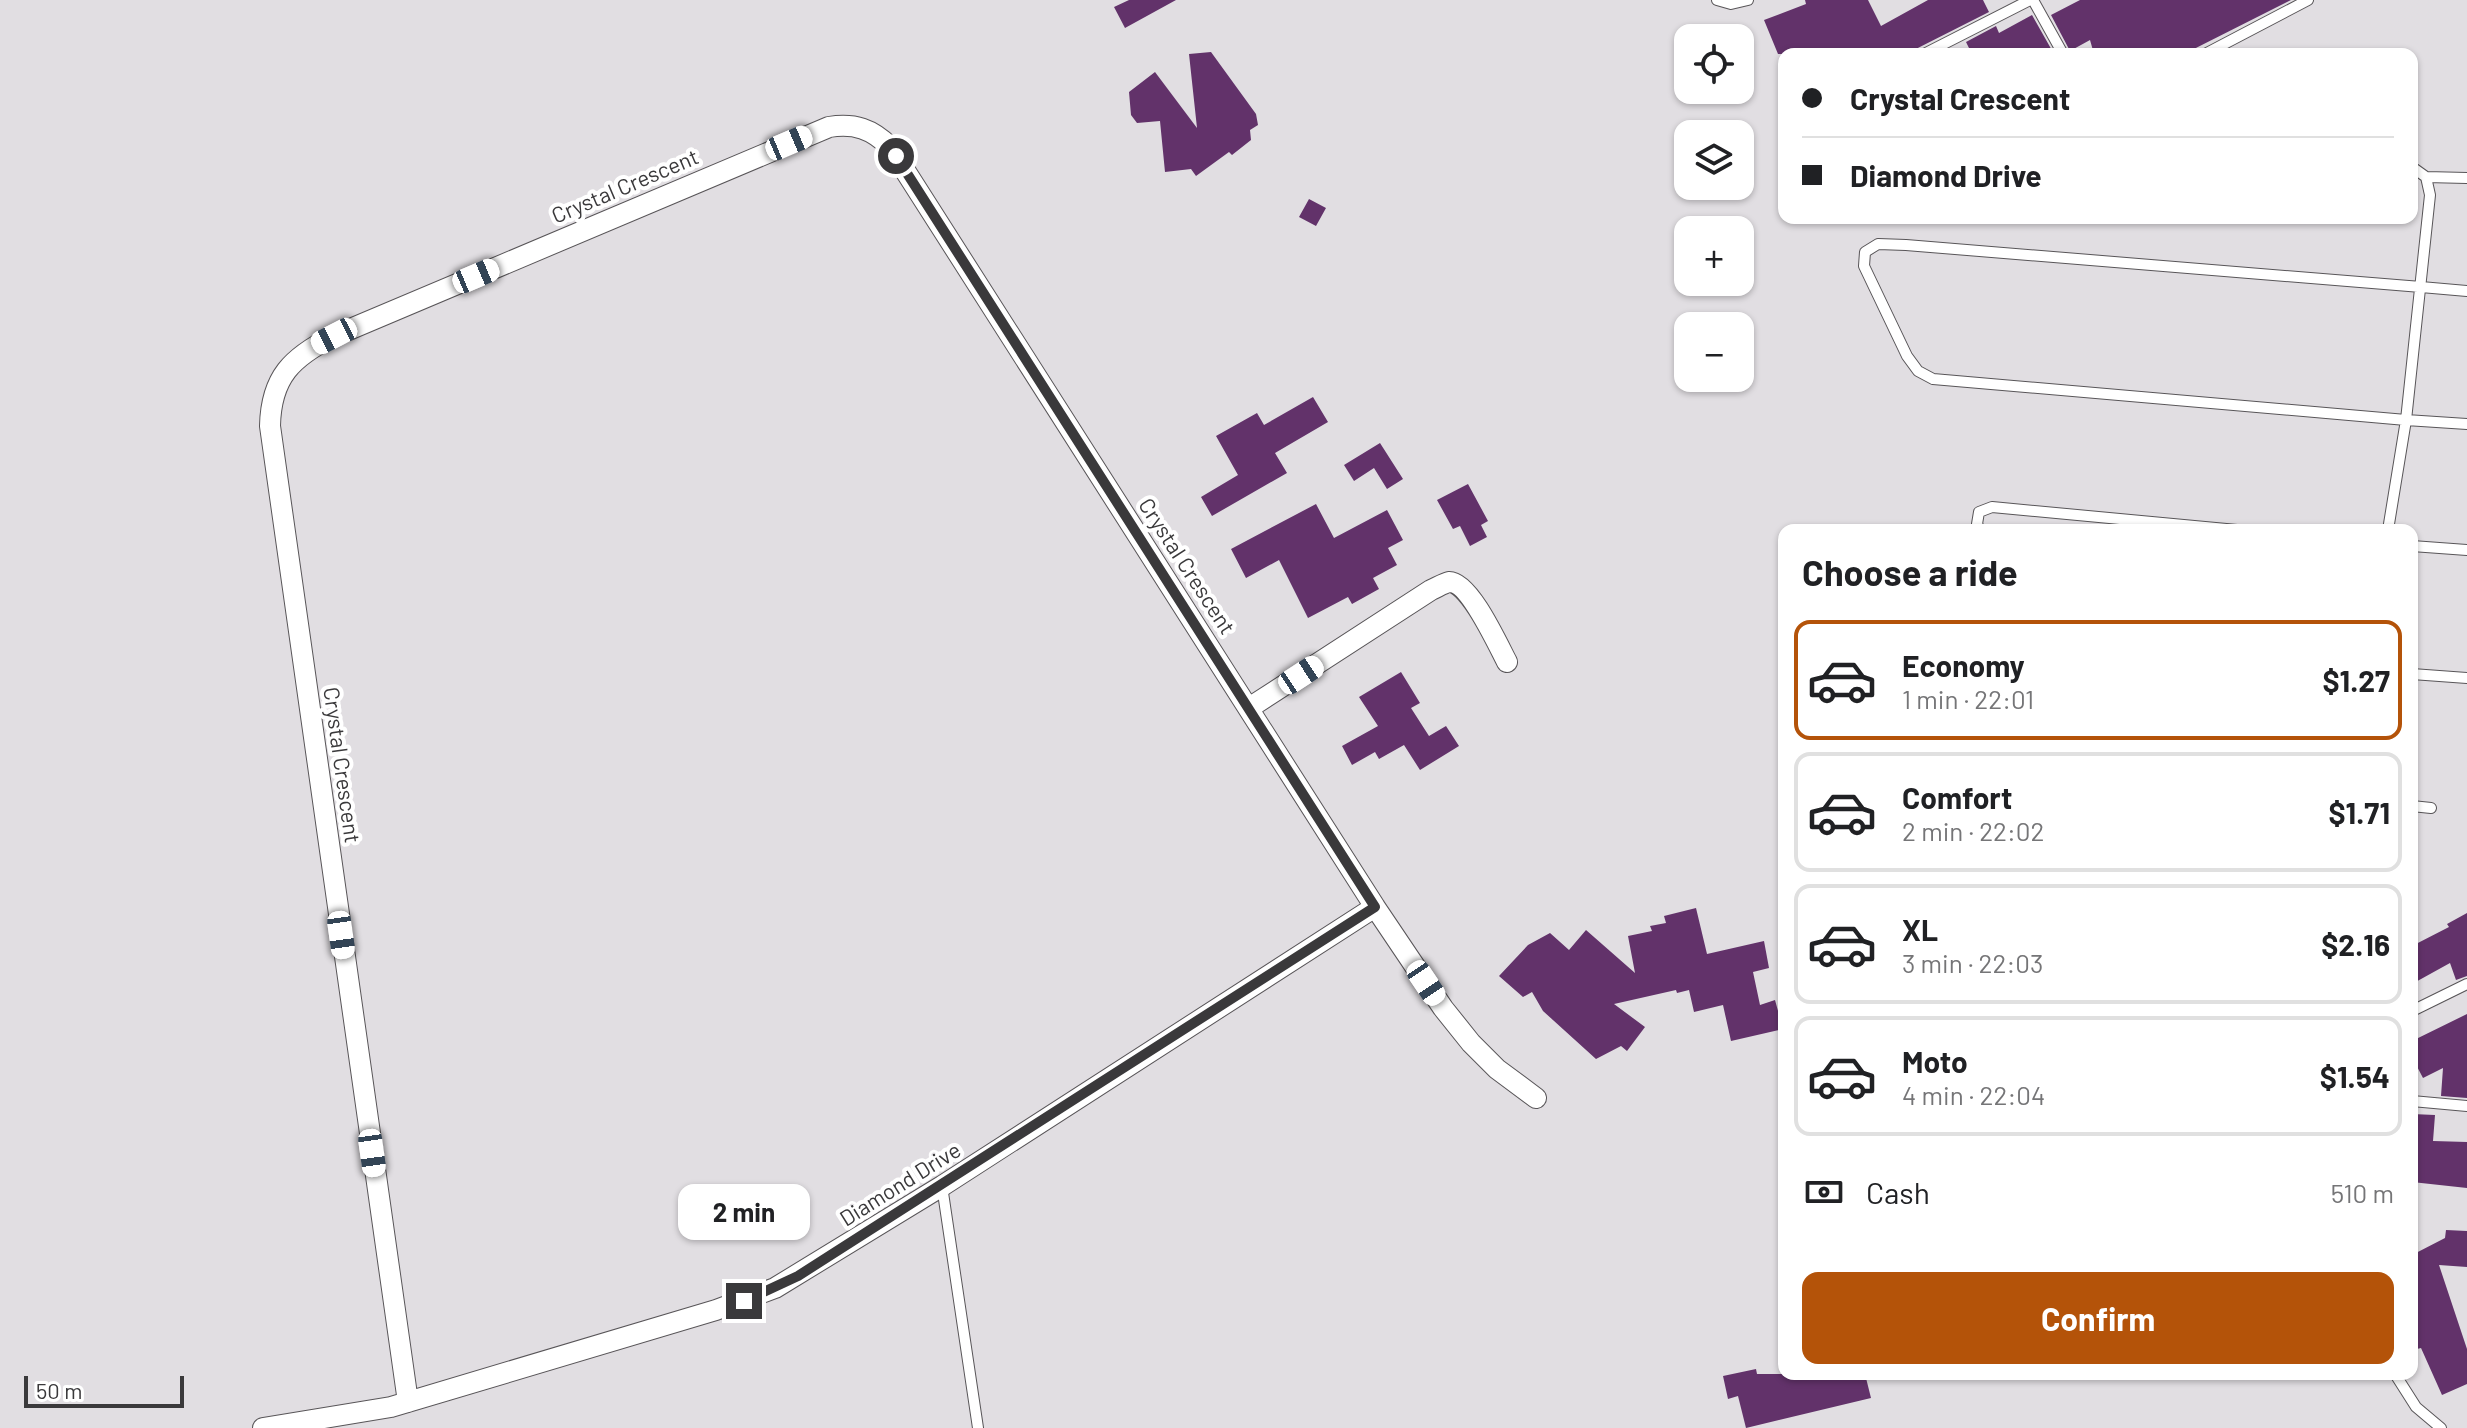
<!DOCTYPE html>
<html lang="en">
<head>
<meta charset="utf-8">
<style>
  body { margin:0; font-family:Barlow,sans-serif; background:#f2f2f2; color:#202124; height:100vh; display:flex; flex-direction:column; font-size:30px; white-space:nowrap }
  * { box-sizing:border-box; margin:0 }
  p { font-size:26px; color:#757577 }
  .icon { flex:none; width:44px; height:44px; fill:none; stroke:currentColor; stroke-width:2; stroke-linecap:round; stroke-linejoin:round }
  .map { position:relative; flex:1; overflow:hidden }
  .details { position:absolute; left:1778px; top:524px; width:640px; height:856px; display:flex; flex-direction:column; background:#fff; border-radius:16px; box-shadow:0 2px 6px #0004 }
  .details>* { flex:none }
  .guide { position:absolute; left:1778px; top:48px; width:640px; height:176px; border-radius:16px; box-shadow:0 2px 6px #0004; display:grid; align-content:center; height:176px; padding:0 24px; background:#fff }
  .controls { position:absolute; left:1674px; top:24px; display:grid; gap:16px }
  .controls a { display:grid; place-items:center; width:80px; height:80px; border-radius:16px; background:#fff; box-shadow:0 2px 6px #0004; font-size:40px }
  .scale { position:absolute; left:24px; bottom:20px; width:160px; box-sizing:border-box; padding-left:8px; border:4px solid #3a393b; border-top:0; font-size:22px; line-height:28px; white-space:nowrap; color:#3a393b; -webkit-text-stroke:6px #fff; paint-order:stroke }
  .end { position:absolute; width:36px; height:36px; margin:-18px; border:10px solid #3a393b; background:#fff; box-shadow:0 0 0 4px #fff }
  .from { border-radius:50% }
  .bubble { position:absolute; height:56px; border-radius:16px; background:#fff; box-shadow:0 2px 6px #0004; font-size:26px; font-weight:700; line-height:56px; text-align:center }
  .car { position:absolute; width:24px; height:48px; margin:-24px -12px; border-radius:10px; box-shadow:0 0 6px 2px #0007; background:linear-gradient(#fff 24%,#345 0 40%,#fff 0 76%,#345 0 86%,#fff 0) }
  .guide b { display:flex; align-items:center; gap:28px; height:76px; font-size:30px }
  .guide b+b { border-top:2px solid #e0e0e0 }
  .guide i { width:20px; height:20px; background:#202124 }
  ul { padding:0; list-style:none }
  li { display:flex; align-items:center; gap:24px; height:120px; margin:0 16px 12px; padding:0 8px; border:4px solid #e0e0e0; border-radius:16px }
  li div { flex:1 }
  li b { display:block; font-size:30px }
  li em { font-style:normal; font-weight:700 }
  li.current { border-color:#b45309 }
  li>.icon { width:72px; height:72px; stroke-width:1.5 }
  h2 { padding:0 24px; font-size:36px; line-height:96px }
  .pay { display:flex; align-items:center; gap:20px; height:88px; padding:0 24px; font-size:30px }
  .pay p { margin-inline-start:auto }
  .cta { display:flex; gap:16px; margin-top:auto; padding:16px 24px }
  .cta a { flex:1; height:92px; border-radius:16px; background:#b45309; color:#fff; font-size:32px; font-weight:700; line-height:92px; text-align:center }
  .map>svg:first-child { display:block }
</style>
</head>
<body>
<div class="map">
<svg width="2467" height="1428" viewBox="0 0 2467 1428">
  <rect width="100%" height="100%" fill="#e1dee2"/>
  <!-- building -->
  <path fill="#62326a" d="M1129,0h47l-51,28 -11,-21z
    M1805,0h63l13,26 47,-26h55l6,12 -83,42h-128l-14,-34 42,-16z
    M2080,0h211l-107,54h-90l-4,-14 -20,11 -19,-36z
    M2032,15l22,39h-82l-6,-12 30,-16 3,7z
    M1211,52l45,62 2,11 -8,5 1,10 -19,15 -3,-3 -33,24 -5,-7 -26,3 -5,-51 -23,2 -6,-8 -2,-23 26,-20 42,56 -8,-74z
    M1309,199l17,9 -10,18 -17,-9z
    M1313,397l15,25 -53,31 12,20 -75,43 -11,-19 37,-22 -22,-39 41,-23 7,12z
    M1380,443l23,36 -16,10 -13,-21 -20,13 -10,-16z
    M1468,484l20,37 -7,4 6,12 -17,9 -10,-20 -7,3 -16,-29z
    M1316,504l18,34 53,-28 16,30 -15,8 9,17 -24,13 6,11 -27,15 -4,-7 -40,21 -29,-58 -33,18 -15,-29z
    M1401,672l19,31 -9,5 18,28 17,-10 13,20 -39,24 -16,-25 -25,14 -4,-7 -23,13 -10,-19 36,-20 -19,-29z
    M1696,908l11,46 57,-13 5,27 -16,4 7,33 15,-5 8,29 -52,12 -8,-36 -29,7 -5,-22 -12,3 -1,-3 -62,14 31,23 -18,24 -6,-5 -25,13 -53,-48 -11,-19 -9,5 -24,-21 29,-31 22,-12 19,17 17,-20 49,43 -7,-37 24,-5 -2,-5 16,-3 -2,-7z
    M2467,913v63l-11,4 -6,-17 -38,21v-38l37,-19 -2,-3z
    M2467,1014v84l-26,-2 2,-28 -20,10 -11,-21v-16z
    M2412,1114l23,1 -2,26 34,1v46l-55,-6z
    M2446,1230l21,1v36l-28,-2 28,84v35l-25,11 -21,-47 -4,1 -5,-14v-80l33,-17z
    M1756,1369l1,5h60l1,6 27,-6h20l6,24 -125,30 -8,-32 -10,3 -5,-23z"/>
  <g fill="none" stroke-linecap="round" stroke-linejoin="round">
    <!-- lane casing -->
    <g stroke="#585558" stroke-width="12">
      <path id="lane" d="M1717,0l14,4 17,-4
        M2033,0l30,54
        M1924,54l106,-54
        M2205,54l103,-54
        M2412,167l14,10 4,18 -24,225 -473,-41 -15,-8 -11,-15 -43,-90 1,-14 13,-8 28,1 515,42 46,4
        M2426,177l41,1
        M1980,530l-3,-6 2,-12 13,-5 245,23
        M2388,530l18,-110 61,4
        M2412,546l55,4
        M2412,674l55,4
        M2412,806l19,2
        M2412,1011l55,-27
        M2412,1101l55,5
        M942,1186l36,242
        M2395,1374l21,33 25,21"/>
    </g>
    <!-- street casing -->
    <g stroke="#585558" stroke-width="22">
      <path id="street" d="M1249,708l182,-118c5,-2 13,-7 18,-8 20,-1 49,63 58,80
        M408,1402l-138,-976c1,-49 22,-69 64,-90l495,-209c26,-4 43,2 61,20l485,760 68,101 28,35 26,26 39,29
        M263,1428l128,-21 325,-97 59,-22 167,-102 433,-279"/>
    </g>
    <!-- lane -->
    <use href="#lane" stroke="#fff" stroke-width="10"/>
    <!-- street -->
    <use href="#street" stroke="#fff" stroke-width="20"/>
  </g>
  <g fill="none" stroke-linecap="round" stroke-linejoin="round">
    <!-- route -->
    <path stroke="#3a393b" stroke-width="10" d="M744,1301l54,-25 577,-369 -479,-751"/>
  </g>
  <g text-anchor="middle" stroke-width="8" stroke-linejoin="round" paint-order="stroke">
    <!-- street labels -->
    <g font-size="22" fill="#3a393b" stroke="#fff">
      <text transform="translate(625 186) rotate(-23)" y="8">Crystal Crescent</text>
      <text transform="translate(1187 566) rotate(57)" y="8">Crystal Crescent</text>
      <text transform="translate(342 765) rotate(82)" y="8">Crystal Crescent</text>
      <text transform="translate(900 1184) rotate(-32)" y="8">Diamond Drive</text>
    </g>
  </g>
</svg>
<div class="controls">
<a><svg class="icon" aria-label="locate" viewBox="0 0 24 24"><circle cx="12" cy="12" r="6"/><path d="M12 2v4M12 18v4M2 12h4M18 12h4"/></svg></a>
<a><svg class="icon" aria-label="layers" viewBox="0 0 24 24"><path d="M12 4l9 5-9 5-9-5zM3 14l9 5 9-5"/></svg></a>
<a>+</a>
<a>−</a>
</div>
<div class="scale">50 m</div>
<i class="end from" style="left:896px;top:156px"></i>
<i class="end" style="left:744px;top:1301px"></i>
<div class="bubble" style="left:678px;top:1184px;width:132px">2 min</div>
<i class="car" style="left:789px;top:143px;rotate:67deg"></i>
<i class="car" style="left:476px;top:276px;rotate:67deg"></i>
<i class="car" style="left:334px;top:336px;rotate:243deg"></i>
<i class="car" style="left:1301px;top:675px;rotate:57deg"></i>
<i class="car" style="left:341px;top:935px;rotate:172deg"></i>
<i class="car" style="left:1426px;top:983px;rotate:146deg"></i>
<i class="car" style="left:372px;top:1153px;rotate:172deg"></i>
<div class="guide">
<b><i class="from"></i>Crystal Crescent</b>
<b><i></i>Diamond Drive</b>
</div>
<section class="details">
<h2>Choose a ride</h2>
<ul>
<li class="current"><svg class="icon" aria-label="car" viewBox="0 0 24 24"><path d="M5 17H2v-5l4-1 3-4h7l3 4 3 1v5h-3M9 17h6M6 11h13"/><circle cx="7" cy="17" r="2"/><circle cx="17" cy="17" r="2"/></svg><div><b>Economy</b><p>1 min · 22:01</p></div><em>$1.27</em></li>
<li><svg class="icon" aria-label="car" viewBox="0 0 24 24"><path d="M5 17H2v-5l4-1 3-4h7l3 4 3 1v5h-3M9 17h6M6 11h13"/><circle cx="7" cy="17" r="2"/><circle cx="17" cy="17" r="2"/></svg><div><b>Comfort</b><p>2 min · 22:02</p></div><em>$1.71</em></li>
<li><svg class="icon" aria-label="car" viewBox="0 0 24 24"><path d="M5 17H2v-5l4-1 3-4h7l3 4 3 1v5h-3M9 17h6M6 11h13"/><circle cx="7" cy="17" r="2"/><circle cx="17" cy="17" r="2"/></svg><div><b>XL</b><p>3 min · 22:03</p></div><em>$2.16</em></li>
<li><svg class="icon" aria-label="car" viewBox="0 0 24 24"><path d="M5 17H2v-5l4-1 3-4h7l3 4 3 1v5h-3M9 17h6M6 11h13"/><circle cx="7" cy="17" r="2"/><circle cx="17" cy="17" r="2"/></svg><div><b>Moto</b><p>4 min · 22:04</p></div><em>$1.54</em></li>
</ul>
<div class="pay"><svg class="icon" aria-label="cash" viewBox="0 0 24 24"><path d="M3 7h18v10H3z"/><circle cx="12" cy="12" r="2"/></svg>Cash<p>510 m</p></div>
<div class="cta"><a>Confirm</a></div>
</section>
</div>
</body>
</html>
